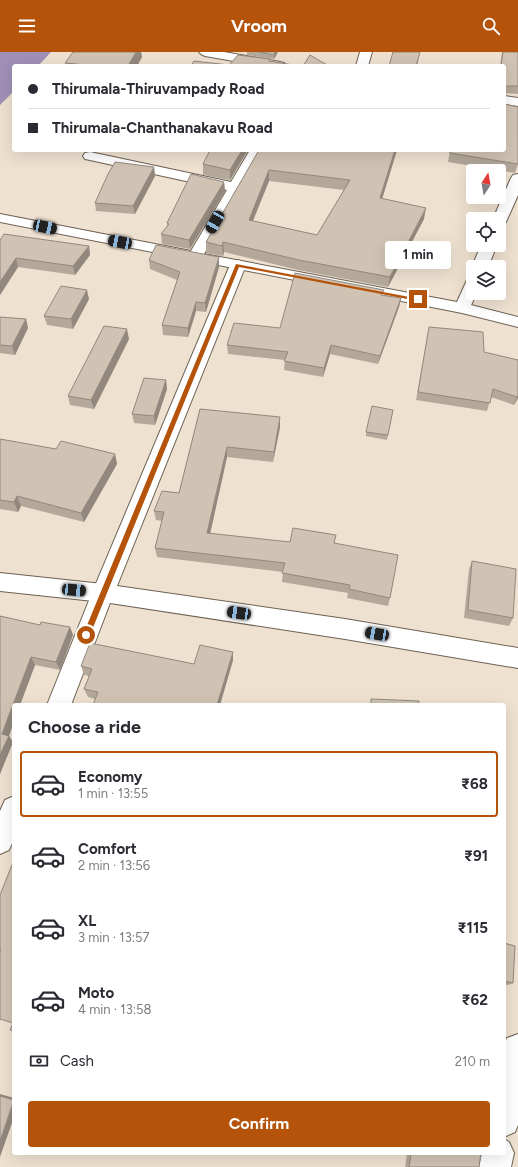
<!DOCTYPE html>
<html lang="en">
<head>
<meta charset="utf-8">
<style>
  body { margin:0; font-family:Figtree,sans-serif; background:#f2f2f3; color:#2b2b33; height:100vh; display:flex; flex-direction:column; font-size:15px; white-space:nowrap }
  * { box-sizing:border-box; margin:0 }
  p { font-size:13px; color:#7c7c81 }
  .icon { flex:none; width:22px; height:22px; fill:none; stroke:currentColor; stroke-width:2; stroke-linecap:round; stroke-linejoin:round }
  .map { position:relative; flex:1; overflow:hidden }
  .side { position:absolute; left:12px; top:651px; width:494px; height:452px; display:flex; flex-direction:column; background:#fff; border-radius:4px; box-shadow:0 4px 16px #0002 }
  .side>* { flex:none }
  .banner { position:absolute; left:12px; top:12px; width:494px; height:88px; border-radius:4px; box-shadow:0 4px 16px #0002; display:grid; align-content:center; height:88px; padding:0 16px; background:#fff }
  .needle { width:26px; rotate:11deg }
  .fabs { position:absolute; left:466px; top:112px; display:grid; gap:8px }
  .fabs a { display:grid; place-items:center; width:40px; height:40px; border-radius:4px; background:#fff; box-shadow:0 4px 16px #0002; font-size:20px }
  .end { position:absolute; width:18px; height:18px; margin:-9px; border:5px solid #b45309; background:#fff; box-shadow:0 0 0 2px #fff }
  .from { border-radius:50% }
  .bubble { position:absolute; height:28px; border-radius:4px; background:#fff; box-shadow:0 4px 16px #0002; font-size:13px; font-weight:700; line-height:28px; text-align:center }
  .car { position:absolute; width:12px; height:24px; margin:-12px -6px; border-radius:5px; box-shadow:0 0 3px 1px #0007; background:linear-gradient(#222 24%,#8ab4d8 0 40%,#222 0 76%,#8ab4d8 0 86%,#222 0) }
  .banner b { display:flex; align-items:center; gap:14px; height:38px; font-size:15px }
  .banner b+b { border-top:1px solid #e1e1e2 }
  .banner i { width:10px; height:10px; background:#2b2b33 }
  ul { padding:0; list-style:none }
  li { display:flex; align-items:center; gap:12px; height:66px; margin:0 8px 6px; padding:0 8px; border:2px solid transparent; border-radius:4px }
  li div { flex:1 }
  li b { display:block; font-size:15px }
  li em { font-style:normal; font-weight:700 }
  li.active { border-color:#b45309 }
  li>.icon { width:36px; height:36px; stroke-width:1.5 }
  h2 { padding:0 16px; font-size:18px; line-height:48px }
  .pay { display:flex; align-items:center; gap:10px; height:44px; padding:0 16px; font-size:15px }
  .pay p { margin-inline-start:auto }
  .button { display:flex; gap:8px; margin-top:auto; padding:8px 16px }
  .button a { flex:1; height:46px; border-radius:4px; background:#b45309; color:#fff; font-size:16px; font-weight:700; line-height:46px; text-align:center }
  header { display:flex; justify-content:space-between; align-items:center; height:52px; padding:0 16px; background:#b45309; color:#fff; font-size:18px; font-weight:700 }
  .map>svg:first-child { display:block }
</style>
</head>
<body>
<header><svg class="icon" aria-label="menu" viewBox="0 0 24 24"><path d="M4 6h16M4 12h16M4 18h16"/></svg>Vroom<svg class="icon" aria-label="search" viewBox="0 0 24 24"><circle cx="10" cy="10" r="6"/><path d="M15 15l6 6"/></svg></header>
<div class="map">
<svg width="518" height="1115" viewBox="0 0 518 1115">
  <rect width="100%" height="100%" fill="#eee1d0"/>
  <!-- water -->
  <path fill="#a08fb7" d="M0,0h51l-13,14h-24v25l-14,14z"/>
  <g fill="none" stroke-linecap="round" stroke-linejoin="round">
    <!-- street casing -->
    <g stroke="#6c6152" stroke-width="2">
      <path id="street" d="M360,0h12l-4,14h-12z
        M250,98h14l-60,104 253,48 10,-22 6,-2v15h4l-6,12 47,12v10l-56,-14 -462,-91v-8l191,37 36,-61 -137,-30 -5,-1 -2,-3 2,-3 5,-1 141,30z
        M518,122v21l-12,27 -2,3 -5,1v-7h-6l18,-41 2,-3z
        M481,193h16l-9,22h-15v1l-1,-1z
        M0,521l103,11 8,3 3,6 -3,6 -8,3 -103,-11z
        M518,982v91l-3,7 -11,5v-91l3,-8z
        M504,1087l5,3 5,11 -3,14h-32l3,-14h22z"/>
    </g>
    <!-- secondary casing -->
    <g stroke="#6c6152" stroke-width="2">
      <path id="secondary" d="M199,0h25l56,10 4,1 2,3h-25l-56,-10 -4,-2z
        M504,44l14,2v8l-14,-2z
        M238,208l6,2 2,3 -129,321 228,33 173,29v20l-173,-29 -235,-36 -39,102h-24l45,-112 138,-328 2,-3z
        M14,744v43l-5,11 -9,4v-43l5,-11z"/>
    </g>
    <!-- street -->
    <use href="#street" fill="#fff" fill-rule="evenodd"/>
    <!-- secondary -->
    <use href="#secondary" fill="#fff" fill-rule="evenodd"/>
  </g>
  <!-- wall -->
  <path fill="#b3a89a" fill-rule="evenodd" d="M73,0h68l1,5 -5,9h-71l-1,-3z
    M247,0h31l-4,7 -27,-4z
    M502,0h16v42l-14,-1v-27h-4z
    M248,98l-18,30 -27,-5v-11z
    M259,98h138l-15,49 42,20 -36,68 -90,-17 -74,-18 -1,4 -17,-3v-11zM269,129l75,9 -27,45 -64,-14z
    M450,98l68,14 -3,9 -67,-11z
    M154,115l1,9 -20,38 -39,-3 -1,-8z
    M224,130l1,9 -35,58 -28,-5 -1,-10 6,-7v-4z
    M0,188l89,6 1,9 -15,20 -57,-8 -18,28z
    M149,208l70,7 -13,45 -10,-1 -8,26 -25,-2 -1,-10 15,-45 -27,-11z
    M383,243l18,3 -2,9 -21,57 -48,-10 -7,23 -39,-7 1,-10 -57,-6 -1,-9z
    M89,247l-16,30 -26,-4 -3,-9z
    M0,265l26,2 2,9 -13,27 -15,-2z
    M429,275l55,25 34,46 -4,7 -23,-8 -4,14 -71,-11z
    M129,287l-35,70 -24,-4 -2,-9z
    M166,328l1,9 -12,36 -21,-2 -2,-9z
    M200,357l80,18 -7,35 -46,-5 -17,77 80,8 45,1 55,55 -2,8 -41,-8 1,-5 -66,-11 1,-10 -126,-15 -2,-9 7,-27 -6,-1 -2,-9 25,-18z
    M393,358l-6,30 -21,-4v-4z
    M0,387l56,10 59,5 2,10 -33,58 -63,-16 -3,6 -18,-3z
    M472,509l41,57 -4,8 -45,-8 5,-49z
    M0,564l40,9 30,2 3,8 -13,35 -25,-5 -15,40h-6v16l-5,15 4,6 -13,32z
    M233,608l-13,45h-127l2,-6 -7,-2 -4,-8 5,-13 -5,-1 -3,-9 113,-2z
    M504,891l9,40 -5,2h-4z
    M407,1101h74l-2,14h-74z"/>
  <!-- shaded-wall -->
  <path fill="#92887d" d="M136,0h5l1,5 -5,9h-9z
    M275,0h3l-4,7v-4z
    M420,0l-3,14h-1z
    M242,98h6l-18,30v-10z
    M395,98h2l-18,59 1,-11z
    M154,115l1,9 -20,38 -2,-8z
    M269,118v11l-20,49v-10z
    M224,130l1,9 -35,58 -1,-9z
    M426,156l-2,11 -36,68 2,-10z
    M223,190l1,10 -1,4 -1,-10z
    M89,194l1,9 -15,20 -2,-9z
    M219,205v10l-13,45 -1,-9z
    M16,206l2,9 -18,28v-13z
    M87,238l2,9 -16,30 -2,-10z
    M401,246l-2,9 -21,57 2,-8z
    M196,250v9l-8,26v-9z
    M26,267l2,9 -13,27 -3,-9z
    M127,277l2,10 -35,70 -3,-9z
    M331,293l-1,9 -7,23 1,-9z
    M166,328l1,9 -12,36 -1,-9z
    M518,343v3l-4,7 3,-8z
    M280,365v10l-7,35 1,-10z
    M227,395v10l-19,86 -1,-10z
    M115,402l2,10 -33,58 -3,-9z
    M17,444l4,10 -3,6 -4,-10z
    M70,575l3,8 -13,35 -4,-8z
    M233,600v8l-13,45h-3z
    M31,605l4,8 -15,40h-6v16l-5,15 4,6 -13,32v-19l2,-21z
    M0,1042l14,4v2l-14,-4z
    M14,1049v16l-14,40v-16z"/>
  <!-- building -->
  <path fill="#d0c3b3" stroke="#92887d" fill-rule="evenodd" d="M73,0h63l-8,14h-33l-30,-3z
    M259,0h16l-1,3z
    M393,0h27l-4,14h-27z
    M503,0h15v34h-14v-20h-3z
    M238,3l32,4 -1,2 24,4v1h-102l3,-5 35,4z
    M310,3l17,10 -1,1h-23z
    M504,52l14,3v57l-68,-11v-3h54z
    M210,98h32l-12,20 -27,-6z
    M259,98h136l-15,48 46,10 -36,69 -91,-17 -76,-18 -1,4 -16,-4zM269,118l81,10 -33,55 -68,-15z
    M115,110l39,5 -21,39 -38,-3 13,-29z
    M191,122l33,8 -35,58 -28,-6 8,-10 -2,-1z
    M4,182l85,12 -16,20 -57,-8 -16,24v-42z
    M156,193l63,12 -14,46 -9,-1 -8,26 -26,-3 18,-53 -31,-12z
    M295,221l89,17 -3,5 20,3 -21,58 -49,-11 -7,23 -40,-7 4,-9 -61,-7 7,-22 46,5z
    M61,234l26,4 -16,29 -27,-3z
    M0,265l26,2 -14,27 -12,-1z
    M104,274l23,3 -36,71 -23,-4z
    M429,275l54,5 1,20 34,8v35l-1,2 -24,-8 -3,14 -72,-11z
    M144,326l22,2 -12,36 -22,-2z
    M372,354l21,4 -5,25 -22,-3z
    M200,357l80,8 -6,35 -47,-5 -20,86 83,9 3,-14 43,7 -2,8 64,12 -8,43 -41,-9 1,-4 -68,-12 3,-10 -130,-15 9,-36 -10,-1 8,-20 17,2z
    M0,387l56,10 5,-8 54,13 -34,59 -64,-17 -3,6 -14,-2z
    M472,509l44,8 -3,49 -45,-8z
    M0,564l40,9 1,-3 29,5 -14,35 -25,-5 -29,77 7,2 -9,19z
    M90,591l104,21 6,-19 33,7 -16,53h-44l-4,-1v1h-76l5,-13 -14,-3 8,-20 -11,-3z
    M371,647l48,2v4h-48z
    M14,808v171l-4,-1 3,-7 -13,-4v-67l1,-2h-1v-55z
    M504,891l11,3 -2,37 -9,-2z
    M0,1044l14,4 -14,41z
    M414,1101h67l-2,14h-70l2,-13 3,1z"/>
  <!-- route -->
  <path fill="#b45309" d="M236,212l184,35 -2,2 -179,-34 -149,368 -4,3 -2,-1 -1,-2z"/>
</svg>
<div class="fabs">
<a><svg class="needle" viewBox="-14 -14 28 28"><path d="M0-13l5 13h-10z" fill="#e53935"/><path d="M0 13l5-13h-10z" fill="#7c7c81"/></svg></a>
<a><svg class="icon" aria-label="locate" viewBox="0 0 24 24"><circle cx="12" cy="12" r="6"/><path d="M12 2v4M12 18v4M2 12h4M18 12h4"/></svg></a>
<a><svg class="icon" aria-label="layers" viewBox="0 0 24 24"><path d="M12 4l9 5-9 5-9-5zM3 14l9 5 9-5"/></svg></a>
</div>
<i class="end from" style="left:86px;top:583px"></i>
<i class="end" style="left:418px;top:247px"></i>
<div class="bubble" style="left:385px;top:189px;width:66px">1 min</div>
<i class="car" style="left:215px;top:170px;rotate:210deg"></i>
<i class="car" style="left:45px;top:175px;rotate:102deg"></i>
<i class="car" style="left:120px;top:190px;rotate:281deg"></i>
<i class="car" style="left:74px;top:538px;rotate:95deg"></i>
<i class="car" style="left:239px;top:561px;rotate:278deg"></i>
<i class="car" style="left:377px;top:582px;rotate:280deg"></i>
<div class="banner">
<b><i class="from"></i>Thirumala-Thiruvampady Road</b>
<b><i></i>Thirumala-Chanthanakavu Road</b>
</div>
<section class="side">
<h2>Choose a ride</h2>
<ul>
<li class="active"><svg class="icon" aria-label="car" viewBox="0 0 24 24"><path d="M5 17H2v-5l4-1 3-4h7l3 4 3 1v5h-3M9 17h6M6 11h13"/><circle cx="7" cy="17" r="2"/><circle cx="17" cy="17" r="2"/></svg><div><b>Economy</b><p>1 min · 13:55</p></div><em>₹68</em></li>
<li><svg class="icon" aria-label="car" viewBox="0 0 24 24"><path d="M5 17H2v-5l4-1 3-4h7l3 4 3 1v5h-3M9 17h6M6 11h13"/><circle cx="7" cy="17" r="2"/><circle cx="17" cy="17" r="2"/></svg><div><b>Comfort</b><p>2 min · 13:56</p></div><em>₹91</em></li>
<li><svg class="icon" aria-label="car" viewBox="0 0 24 24"><path d="M5 17H2v-5l4-1 3-4h7l3 4 3 1v5h-3M9 17h6M6 11h13"/><circle cx="7" cy="17" r="2"/><circle cx="17" cy="17" r="2"/></svg><div><b>XL</b><p>3 min · 13:57</p></div><em>₹115</em></li>
<li><svg class="icon" aria-label="car" viewBox="0 0 24 24"><path d="M5 17H2v-5l4-1 3-4h7l3 4 3 1v5h-3M9 17h6M6 11h13"/><circle cx="7" cy="17" r="2"/><circle cx="17" cy="17" r="2"/></svg><div><b>Moto</b><p>4 min · 13:58</p></div><em>₹62</em></li>
</ul>
<div class="pay"><svg class="icon" aria-label="cash" viewBox="0 0 24 24"><path d="M3 7h18v10H3z"/><circle cx="12" cy="12" r="2"/></svg>Cash<p>210 m</p></div>
<div class="button"><a>Confirm</a></div>
</section>
</div>
</body>
</html>
